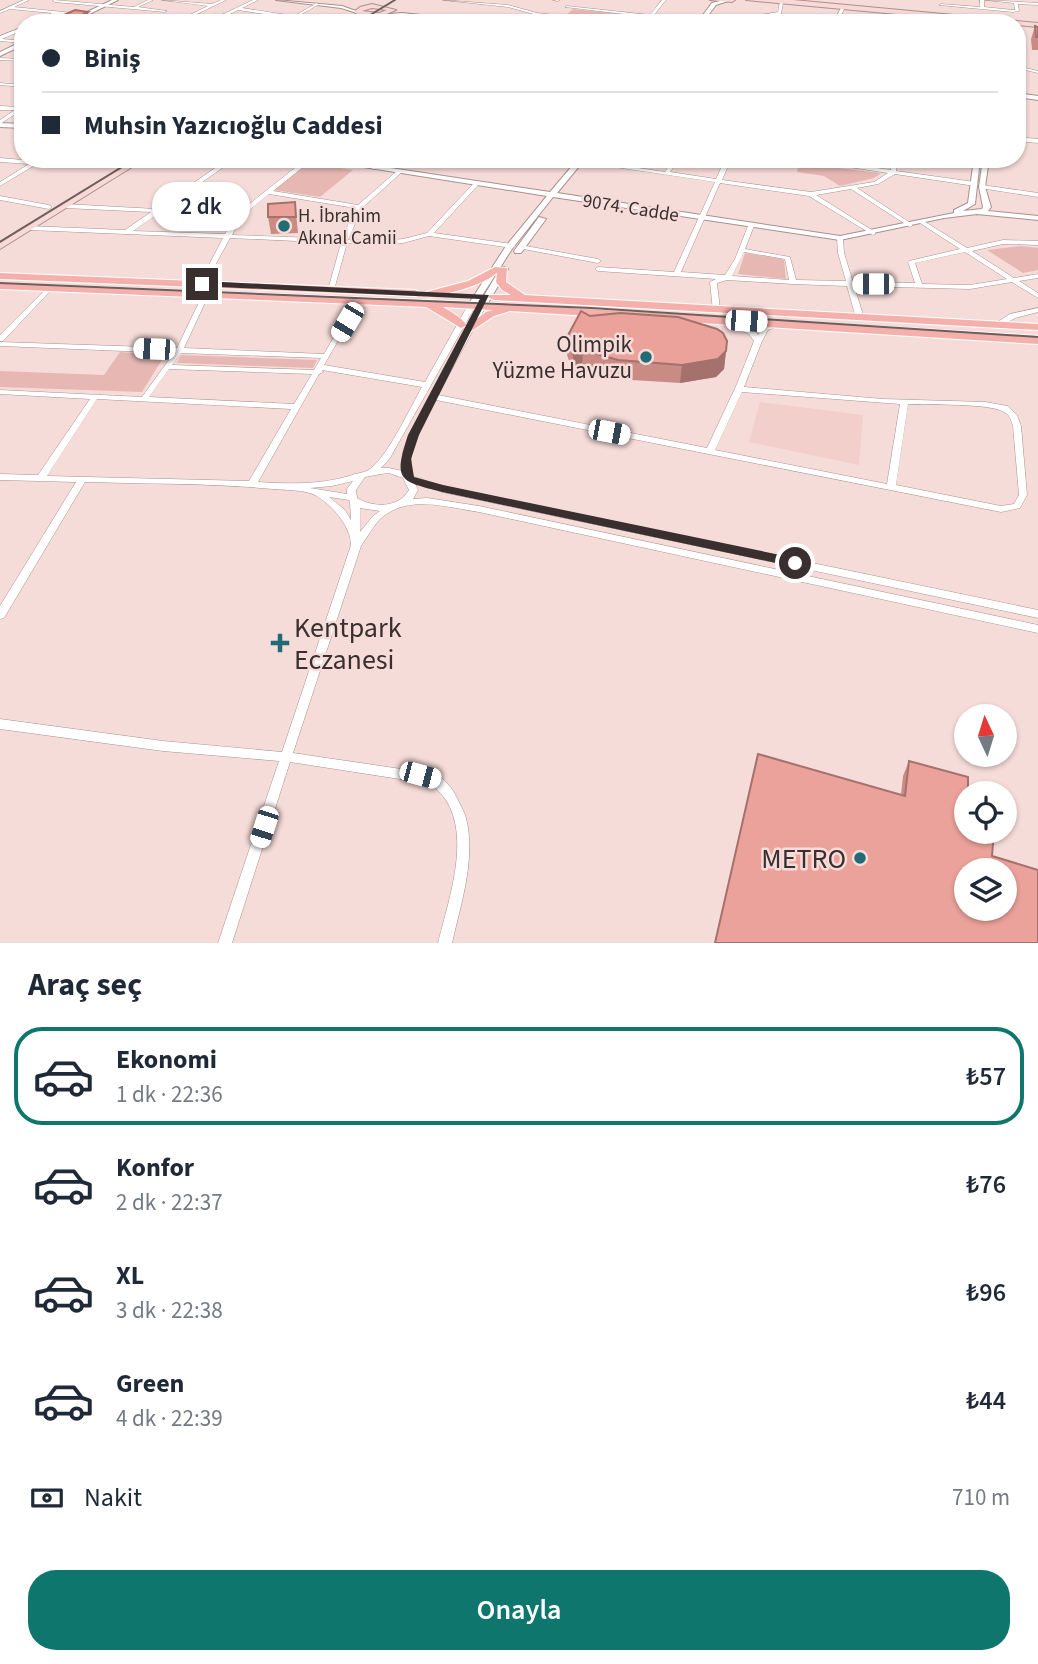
<!DOCTYPE html>
<html lang="tr">
<head>
<meta charset="utf-8">
<style>
  body { margin:0; font-family:"Source Sans 3",sans-serif; background:#f2f2f3; color:#1f2937; height:100vh; display:flex; flex-direction:column; font-size:26px; white-space:nowrap }
  * { box-sizing:border-box; margin:0 }
  p { font-size:23px; color:#747a83 }
  .icon { flex:none; width:38px; height:38px; fill:none; stroke:currentColor; stroke-width:2; stroke-linecap:round; stroke-linejoin:round }
  .map { position:relative; height:943px; overflow:hidden }
  .sheet { display:flex; flex-direction:column; background:#fff; flex:1 }
  .sheet>* { flex:none }
  .guide { position:absolute; left:14px; top:14px; width:1012px; height:154px; border-radius:28px; box-shadow:0 2px 5px #0004; display:grid; align-content:center; height:154px; padding:0 28px; background:#fff }
  .needle { width:46px; rotate:356deg }
  .controls { position:absolute; left:954px; top:704px; display:grid; gap:14px }
  .controls a { display:grid; place-items:center; width:63px; height:63px; border-radius:50%; background:#fff; box-shadow:0 2px 5px #0004; font-size:35px }
  .end { position:absolute; width:32px; height:32px; margin:-16px; border:9px solid #382f2e; background:#fff; box-shadow:0 0 0 4px #fff }
  .from { border-radius:50% }
  .bubble { position:absolute; height:49px; border-radius:24px; background:#fff; box-shadow:0 2px 5px #0004; font-size:23px; font-weight:600; line-height:49px; text-align:center }
  .car { position:absolute; width:21px; height:42px; margin:-21px -10px; border-radius:9px; box-shadow:0 0 5px 2px #0007; background:linear-gradient(#fff 24%,#345 0 40%,#fff 0 76%,#345 0 86%,#fff 0) }
  .guide b { display:flex; align-items:center; gap:24px; height:66px; font-size:26px }
  .guide b+b { border-top:2px solid #e0e1e3 }
  .guide i { width:18px; height:18px; background:#1f2937 }
  ul { padding:0; list-style:none }
  li { display:flex; align-items:center; gap:21px; height:98px; margin:0 14px 10px; padding:0 14px; border:4px solid transparent; border-radius:28px }
  li div { flex:1 }
  li b { display:block; font-size:26px }
  li em { font-style:normal; font-weight:600 }
  li.active { border-color:#0f766e }
  li>.icon { width:63px; height:63px; stroke-width:1.5 }
  h2 { padding:0 28px; font-size:32px; line-height:84px }
  .pay { display:flex; align-items:center; gap:18px; height:77px; padding:0 28px; font-size:26px }
  .pay p { margin-inline-start:auto }
  .button { display:flex; gap:14px; margin-top:auto; padding:14px 28px }
  .button a { flex:1; height:80px; border-radius:28px; background:#0f766e; color:#fff; font-size:28px; font-weight:600; line-height:80px; text-align:center }
  .map>svg:first-child { display:block }
</style>
</head>
<body>
<div class="map">
<svg width="1038" height="943" viewBox="0 0 1038 943">
  <rect width="100%" height="100%" fill="#f6dcd9"/>
  <!-- built -->
  <path fill="#f2cfcb" d="M760,402l103,13 -4,50 -110,-23z"/>
  <!-- green -->
  <path fill="#e7b8b3" d="M573,9l114,12 -61,2 -61,-7z
    M309,163l44,7 -33,27 -46,-7z
    M799,163l80,10 1,1 -6,4 -34,8 -16,-10 -27,-4z
    M1021,246l17,2v22l-15,3 -36,-23z
    M745,253l36,6 3,1 2,19 -48,-5z
    M120,352l45,3 -23,37 -142,-5v-16l104,4z
    M181,355l136,5 -4,8 -136,-5z"/>
  <g fill="none" stroke-linecap="round" stroke-linejoin="round">
    <!-- minor casing -->
    <g stroke="#a8918e" stroke-width="1">
      <path id="minor" d="M24,0h5l-15,7 158,16h-18l-96,-9 -20,9h-6l20,-10 -42,-4 -10,4v-2z
        M54,0l80,7 14,-7h5l-15,7 29,4 -2,1 -110,-10 -2,-1z
        M162,0l50,4 9,-4h5l-29,14 22,2 34,-16h5l-16,8 52,8 23,-13 1,2 -20,11 40,7c-10,0 -38,-6 -44,-4 -4,1 -8,3 -12,4l8,-5 -52,-8 -14,7 27,3 1,2 -59,-6 -14,7h-6l35,-17z
        M443,0l65,5 29,8 85,10h-16l-69,-8 -29,-8z
        M553,0h7l-2,1z
        M662,0h4l-12,15 60,8h-15l-134,-16 2,-1 83,9z
        M980,0h4v7l29,3h2l-1,-7 -29,-3 53,3v2l-20,-1 1,7 -6,1 -74,-7 2,-1 39,3z
        M780,2l3,1 -2,11 -18,3 -3,6h-4l4,-8 18,-3z
        M841,8l3,1 -7,14h-4z
        M939,18h2l1,5h-4z
        M23,27v3l-21,9 21,2v2l-23,-2v-5z
        M0,58l23,1v2l-23,-1z
        M1017,66l21,5v2l-21,-5z
        M0,83l23,2v2l-23,-2z
        M0,106l19,1 4,-1v3l-23,15v-4l15,-10h-15z
        M1017,137l21,2v4l-21,-2z
        M0,158l34,3 4,-2h7l-45,27v-4l29,-18 -29,-2z
        M228,159h7l-71,50 74,4 68,-54h7l-40,32 85,14 39,-34 5,1 -40,36 -14,32 34,1 21,-2 24,-6 47,-50h4v2l-44,48 78,11 3,2 -3,2 -83,-12 -26,7 -21,2 -35,-2 -13,47 -3,2 -3,-2 13,-47 -111,-5 -25,46 -3,2 -3,-2 24,-46 -194,-8 -3,-2 3,-2 96,4 26,-18 -86,-4 -3,-2 3,-2 91,5zM269,194l86,14 -13,31 -110,-4 10,-19zM159,213l76,4 -10,17 -92,-3z
        M381,159h7l-12,10h-4v-2z
        M561,159h17l87,13 8,-13h6l-9,13 46,7 9,-20h6l-9,21 89,12 63,-10 14,-9 -91,-14h16l78,11 1,-11h6l-2,12 79,11 3,2 -3,2 -80,-12 -17,10 -21,4 55,36v2l-2,1 -59,-38 -35,6 59,37v2l-2,1 -64,-39 -89,-13 -39,89 44,3 10,-16 13,-33 3,-2 3,2 -9,23 45,8 6,23 50,1 -8,-28 -1,-15 3,-2 3,2 1,15 9,29 62,1 -7,-21 1,-1 51,-12 -40,-26v-2l2,-1 45,28 36,-8 35,1v4l-35,-1 -31,7 42,27 24,-4v4l-19,3 19,12v5l-26,-16 -42,7 -116,-3 10,32 -4,2 -4,-2 -9,-32 -54,-2 -66,-4 -10,3 3,26 -4,2h-3l-3,-29 6,-3 -118,-8 -3,-2 3,-2 76,5 41,-90zM744,252l41,7 4,21 -57,-4zM965,252l42,27 -37,6 -48,-1 -7,-21z
        M982,185l56,8v4l-58,-9 -1,-1z
        M0,196l49,9 3,2 -3,2 -49,-9z
        M520,245l78,14 3,2 -3,2 -80,-15v-2z
        M50,286l2,1v2l-49,52h-3v-6l48,-48z
        M206,292l3,2 -25,54 140,6 31,-53 3,-2 3,2 -37,64 101,17 43,-77 4,-2 4,2 -86,153 -9,10h8l14,3v-19l6,-17 69,-129 4,-2 4,2 -48,89 269,53 30,-64 17,-43 -5,-7 -21,-10v-4h3l24,10 3,5 4,-8 18,-5 4,2 -16,6 -6,11 -18,46 139,12 102,3 23,4 9,9 4,11 6,69 -7,13 -19,4 -565,-112 -19,35 -6,17v24l32,10 595,124v8l-596,-126 -27,-9 3,7 -5,9 14,-1 52,8 559,119v8l-559,-121c-34,-5 -71,-18 -99,7 -7,8 -13,18 -19,27l-68,207 142,21c9,4 18,15 22,24 3,6 7,13 9,20 10,41 -5,85 -14,125h-14c10,-41 33,-104 8,-143 -4,-6 -10,-11 -14,-16l-142,-22 -58,181h-14l61,-182 -116,-10 -163,-22v-10l163,22 119,11 69,-207c0,-18 -19,-41 -36,-50 -9,-5 -31,-5 -42,-6 -63,-6 -126,-5 -188,-7l-81,136 -4,1v-13l76,-124 -76,-2v-6l38,1 52,-76 -90,-5v-4l142,7 32,-44 -174,-7v-4l177,6 26,-54zM181,353l140,5 -7,12 -142,-5zM169,369l143,5 -18,30 -145,-7zM322,370l100,17c-12,21 -34,69 -52,82 -4,3 -10,4 -15,5 -31,11 -65,10 -97,8l61,-108 4,-2zM742,392l158,12 -13,80 -172,-34zM97,399l194,10 -42,72 -202,-5zM908,404c19,1 83,-1 96,8 6,3 7,8 9,14l6,69 -5,9 -13,2 -105,-21zM389,473l14,5 6,12c-10,18 -35,18 -52,8l-1,-8 9,-13 16,-3zM353,481l-6,8v5l-37,-6 22,-2zM329,497l20,3 1,2 1,18 -6,-10zM360,508l20,3 -7,5 -13,16z
        M1038,308v4l-23,6 -15,9h-6l-1,-2 17,-11z"/>
    </g>
    <!-- tertiary casing -->
    <g stroke="#a8918e" stroke-width="2">
      <path id="tertiary" d="M112,0h6l-47,23h-7z
        M276,0l66,6 17,6 -2,1 -16,-5z
        M724,0l4,1 -12,4 -14,18h-5l15,-20z
        M402,13l86,9 2,1 -112,-8z
        M23,41v4l-23,11v-4z
        M1017,93l21,3v4l-21,-3z
        M0,123l23,1v4l-23,-1z
        M313,159h18l219,33 28,-33h7l-28,34 283,43 114,-23v-3l14,-7 6,-44h6l-5,45 -12,7 19,-2 1,-2 -4,-20 4,-28h6l-4,28 6,20 -3,4 50,5v4l-61,-6 -33,4 -104,22 -287,-43 -41,52 -36,56 -4,3 -4,-3 38,-59 41,-50z
        M539,217l7,2 -25,34h-6l-1,-2z
        M501,267h3l4,2 -23,39h-6l-1,-2z"/>
    </g>
    <!-- secondary casing -->
    <g stroke="#a8918e" stroke-width="2">
      <path id="secondary" d="M710,0h25l-3,2z
        M746,0h47l245,23v4l-21,-2v-2h-24z
        M372,4l24,6 -16,7 -17,-3 -9,9h-7l10,-9 -3,-2 6,-5zM372,8l15,2 -8,3 -17,-2z
        M135,159h10l-145,90v-7z"/>
    </g>
    <!-- primary casing -->
    <g stroke="#fff" stroke-width="2">
      <path id="primary" d="M495,267l12,1 -1,14 19,13 513,29v6l-544,-30 -6,-3 2,-2h21l-9,-5 -6,-8 1,-9c-20,15 -44,19 -67,24l-6,-3 2,-2 42,-11z
        M0,273l415,17 6,3 -6,3 -415,-17z
        M0,283l472,19 566,34v8l-528,-33 -16,5 -24,16 -4,-1v-4l20,-15 7,-2 -50,-3c9,5 17,10 24,18l-6,3 -35,-21 -426,-18z"/>
    </g>
    <!-- minor -->
    <use href="#minor" fill="#fff" fill-rule="evenodd"/>
    <!-- tertiary -->
    <use href="#tertiary" fill="#fff" fill-rule="evenodd"/>
    <!-- secondary -->
    <use href="#secondary" fill="#fad8d5" fill-rule="evenodd"/>
    <!-- primary -->
    <use href="#primary" fill="#f6b0ab" fill-rule="evenodd"/>
    <!-- tram -->
    <path stroke="#6d5f5d" stroke-width="2" d="M357,23l38,-23
      M0,242l135,-83
      M0,283l591,25 447,29"/>
  </g>
  <!-- wall -->
  <path fill="#ca8b84" d="M1035,26l3,1v23h-6l-1,-11z
    M295,202l3,31 -27,1 -3,-17z
    M590,316l136,35 -2,18 -8,8 -36,6 -64,-4 -34,-10 -9,3 -6,-17v-18z
    M909,761l57,70 26,25 46,87 -137,-148 2,-19z"/>
  <!-- shaded-wall -->
  <path fill="#a4716c" d="M88,12l3,11h-26z
    M583,350l-1,19 -9,3v-18z
    M726,351l-2,18 -8,8 -36,6 2,-18z"/>
  <!-- building -->
  <path fill="#eba29a" stroke="#a4716c" stroke-width="2" fill-rule="evenodd" d="M75,10l13,2 -23,11 -17,-1z
    M1035,26l3,1v10h-2z
    M295,202l1,15h-28v-13z
    M581,311l9,5 30,-3 58,4 39,12 6,4 4,8 -1,10 -8,8 -36,6 -64,-5 -35,-10 -10,4 -6,-17z
    M758,754l147,42 4,-35 59,16v16h-2v38h28l-2,25 46,14v73h-323zM966,870h38v38h-38z"/>
  <!-- route -->
  <path fill="#382f2e" d="M202,281l287,14 -70,140 -8,24 3,18 29,8 352,73 6,5 -6,4 -353,-75c-43,-11 -49,-11 -34,-57l72,-136 -281,-13 -1,-2z"/>
  <!-- markers -->
  <g fill="#216c74" stroke="#f6dcd9" stroke-width="2.5">
    <circle cx="284" cy="226" r="7"/>
    <circle cx="646" cy="357" r="7"/>
    <path d="M276.5 632.5h7v7h7v7h-7v7h-7v-7h-7v-7h7z"/>
    <circle cx="860" cy="858" r="7"/>
  </g>
  <g text-anchor="middle" stroke-width="5" stroke-linejoin="round" paint-order="stroke">
    <!-- far-street labels -->
    <g font-size="19" fill="#382f2e" stroke="#f6dcd9">
      <text transform="translate(631 207) rotate(9)" y="7">9074. Cadde</text>
    </g>
    <!-- far-poi labels -->
    <g font-size="19" fill="#382f2e" stroke="#f6dcd9" text-anchor="start">
      <text x="298" y="222">H. İbrahim<tspan x="298" dy="22">Akınal Camii</tspan></text>
    </g>
    <!-- poi labels -->
    <g font-size="23" fill="#382f2e" stroke="#f6dcd9" text-anchor="end">
      <text x="632" y="352">Olimpik<tspan x="632" dy="26">Yüzme Havuzu</tspan></text>
    </g>
    <!-- near-poi labels -->
    <g font-size="28" fill="#382f2e" stroke="#f6dcd9" text-anchor="start">
      <text x="294" y="637">Kentpark<tspan x="294" dy="32">Eczanesi</tspan></text>
      <text x="846" y="868" text-anchor="end">METRO</text>
    </g>
  </g>
</svg>
<div class="controls">
<a><svg class="needle" viewBox="-14 -14 28 28"><path d="M0-13l5 13h-10z" fill="#e53935"/><path d="M0 13l5-13h-10z" fill="#747a83"/></svg></a>
<a><svg class="icon" aria-label="locate" viewBox="0 0 24 24"><circle cx="12" cy="12" r="6"/><path d="M12 2v4M12 18v4M2 12h4M18 12h4"/></svg></a>
<a><svg class="icon" aria-label="layers" viewBox="0 0 24 24"><path d="M12 4l9 5-9 5-9-5zM3 14l9 5 9-5"/></svg></a>
</div>
<i class="end from" style="left:795px;top:563px"></i>
<i class="end" style="left:202px;top:284px"></i>
<div class="bubble" style="left:152px;top:182px;width:98px">2 dk</div>
<i class="car" style="left:873px;top:284px;rotate:270deg"></i>
<i class="car" style="left:746px;top:321px;rotate:93deg"></i>
<i class="car" style="left:347px;top:322px;rotate:211deg"></i>
<i class="car" style="left:154px;top:349px;rotate:272deg"></i>
<i class="car" style="left:609px;top:432px;rotate:101deg"></i>
<i class="car" style="left:420px;top:775px;rotate:105deg"></i>
<i class="car" style="left:264px;top:827px;rotate:198deg"></i>
<div class="guide">
<b><i class="from"></i>Biniş</b>
<b><i></i>Muhsin Yazıcıoğlu Caddesi</b>
</div>
</div>
<section class="sheet">
<h2>Araç seç</h2>
<ul>
<li class="active"><svg class="icon" aria-label="car" viewBox="0 0 24 24"><path d="M5 17H2v-5l4-1 3-4h7l3 4 3 1v5h-3M9 17h6M6 11h13"/><circle cx="7" cy="17" r="2"/><circle cx="17" cy="17" r="2"/></svg><div><b>Ekonomi</b><p>1 dk · 22:36</p></div><em>₺57</em></li>
<li><svg class="icon" aria-label="car" viewBox="0 0 24 24"><path d="M5 17H2v-5l4-1 3-4h7l3 4 3 1v5h-3M9 17h6M6 11h13"/><circle cx="7" cy="17" r="2"/><circle cx="17" cy="17" r="2"/></svg><div><b>Konfor</b><p>2 dk · 22:37</p></div><em>₺76</em></li>
<li><svg class="icon" aria-label="car" viewBox="0 0 24 24"><path d="M5 17H2v-5l4-1 3-4h7l3 4 3 1v5h-3M9 17h6M6 11h13"/><circle cx="7" cy="17" r="2"/><circle cx="17" cy="17" r="2"/></svg><div><b>XL</b><p>3 dk · 22:38</p></div><em>₺96</em></li>
<li><svg class="icon" aria-label="car" viewBox="0 0 24 24"><path d="M5 17H2v-5l4-1 3-4h7l3 4 3 1v5h-3M9 17h6M6 11h13"/><circle cx="7" cy="17" r="2"/><circle cx="17" cy="17" r="2"/></svg><div><b>Green</b><p>4 dk · 22:39</p></div><em>₺44</em></li>
</ul>
<div class="pay"><svg class="icon" aria-label="cash" viewBox="0 0 24 24"><path d="M3 7h18v10H3z"/><circle cx="12" cy="12" r="2"/></svg>Nakit<p>710 m</p></div>
<div class="button"><a>Onayla</a></div>
</section>
</body>
</html>
